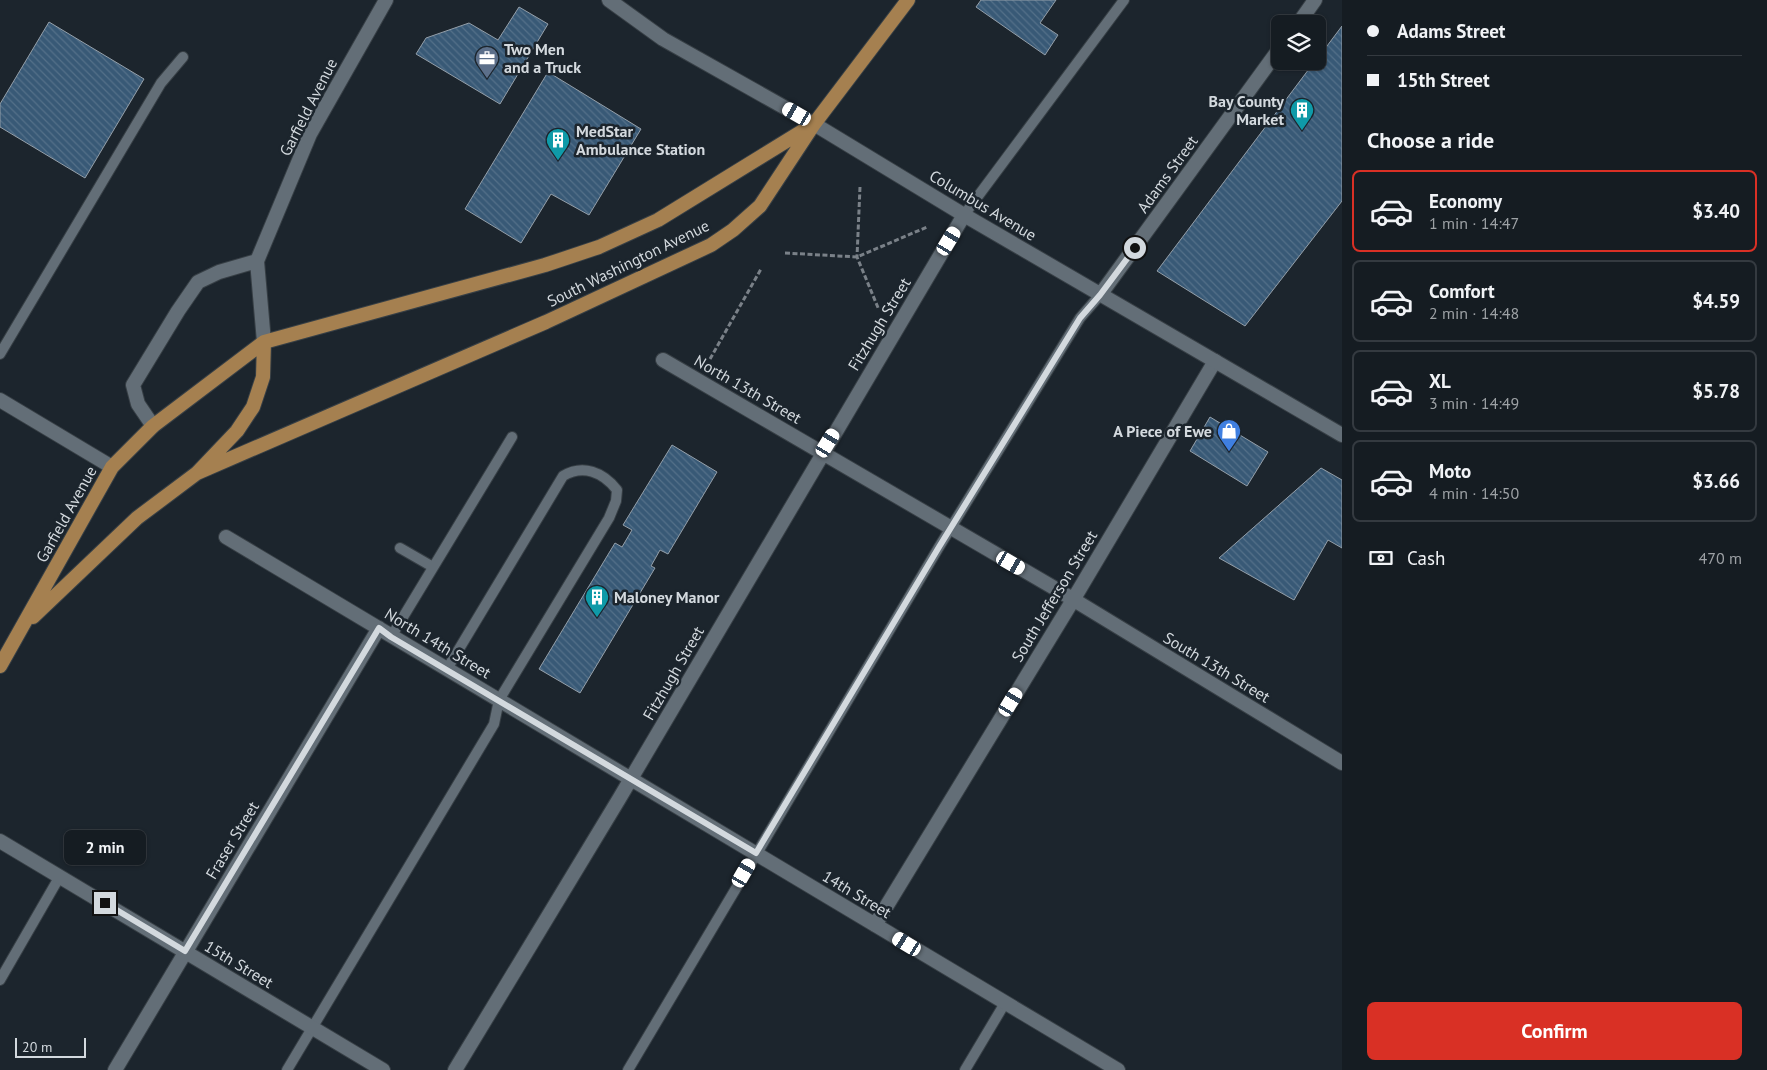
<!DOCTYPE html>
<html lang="en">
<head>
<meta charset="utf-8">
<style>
  body { margin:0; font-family:"PT Sans",sans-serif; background:#22292f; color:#f1f3f6; height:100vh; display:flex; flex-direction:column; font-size:19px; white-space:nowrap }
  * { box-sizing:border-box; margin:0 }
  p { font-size:16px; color:#9da1a5 }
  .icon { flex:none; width:28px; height:28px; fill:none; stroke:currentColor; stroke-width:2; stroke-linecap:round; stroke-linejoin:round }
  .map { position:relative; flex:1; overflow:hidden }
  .drawer { display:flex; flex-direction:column; background:#151c22; width:425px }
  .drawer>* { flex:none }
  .banner { display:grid; align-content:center; height:110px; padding:0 25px; background:#151c22 }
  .controls { position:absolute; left:1271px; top:15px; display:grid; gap:10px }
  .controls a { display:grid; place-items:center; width:55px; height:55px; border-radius:8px; background:#151c22; box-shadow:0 1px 4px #0004,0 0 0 1px #343a40; font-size:25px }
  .scale { position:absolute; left:15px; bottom:12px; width:71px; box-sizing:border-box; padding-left:5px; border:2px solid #d3d9de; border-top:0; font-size:14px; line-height:18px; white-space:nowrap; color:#d3d9de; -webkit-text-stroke:4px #1c252d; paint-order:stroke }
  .end { position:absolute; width:22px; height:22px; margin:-11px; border:6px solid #d3d9de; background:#111; box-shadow:0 0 0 2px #111 }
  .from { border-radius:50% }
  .bubble { position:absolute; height:35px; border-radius:8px; background:#151c22; box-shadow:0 1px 4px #0004,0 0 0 1px #343a40; font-size:16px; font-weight:600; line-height:35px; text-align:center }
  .car { position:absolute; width:15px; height:30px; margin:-15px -8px; border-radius:6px; box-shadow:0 0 4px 1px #0007; background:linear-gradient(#fff 24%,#345 0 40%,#fff 0 76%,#345 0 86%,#fff 0) }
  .banner b { display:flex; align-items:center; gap:18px; height:48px; font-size:19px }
  .banner b+b { border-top:1px solid #343a40 }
  .banner i { width:12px; height:12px; background:#f1f3f6 }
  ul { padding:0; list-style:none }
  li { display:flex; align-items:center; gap:15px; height:82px; margin:0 10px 8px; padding:0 15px; border:2px solid #343a40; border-radius:8px }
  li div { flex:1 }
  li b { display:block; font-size:19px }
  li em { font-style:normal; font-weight:600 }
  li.on { border-color:#d93025 }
  li>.icon { width:45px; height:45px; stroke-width:1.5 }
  h2 { padding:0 25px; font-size:22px; line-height:60px }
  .pay { display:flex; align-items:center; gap:12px; height:55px; padding:0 25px; font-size:19px }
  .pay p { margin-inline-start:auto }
  .action { display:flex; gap:10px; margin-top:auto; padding:10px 25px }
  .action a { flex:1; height:58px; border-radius:8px; background:#d93025; color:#fff; font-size:20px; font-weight:600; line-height:58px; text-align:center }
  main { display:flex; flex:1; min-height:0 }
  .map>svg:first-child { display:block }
</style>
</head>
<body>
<main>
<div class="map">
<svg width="1342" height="1070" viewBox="0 0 1342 1070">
  <defs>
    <pattern id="building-back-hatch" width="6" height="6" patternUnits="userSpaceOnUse" patternTransform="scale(1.25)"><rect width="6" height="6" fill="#385976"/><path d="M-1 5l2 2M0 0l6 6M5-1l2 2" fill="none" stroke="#547089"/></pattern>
  </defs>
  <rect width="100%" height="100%" fill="#1c252d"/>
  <!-- building -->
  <path fill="url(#building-back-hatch)" stroke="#949fa9" d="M981,0h75l-16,23 18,12 -13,20 -69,-48z
    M519,7l29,17 -48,80 -84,-50 10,-16 43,-15 29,17z
    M49,22l95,57 -59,99 -85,-51v-23z
    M1342,26v175l-97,125 -88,-55 158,-210h3v-3z
    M548,72l93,57 -52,86 -38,-21 -30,49 -56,-34z
    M1210,417l58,35 -21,34 -57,-35z
    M672,445l45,27 -49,82 -8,-4 -9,16 4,2 -75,125 -41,-24 76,-126 7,4 10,-17 -9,-5z
    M1321,468l21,12v68l-14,-8 -34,60 -75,-42z"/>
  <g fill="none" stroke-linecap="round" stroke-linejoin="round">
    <!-- service casing -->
    <g stroke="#373f45" stroke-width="12">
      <path id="service" d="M964,215l160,-215
        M0,354l161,-271 22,-26
        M400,548l33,19
        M391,637l121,-200
        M0,980l60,-104
        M287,1070l207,-346 5,-24 110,-182 7,-17 1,-11c-14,-18 -34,-26 -54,-14l-116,193
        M628,1070l311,-523 141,-229 20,-23
        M965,1070l40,-67"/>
    </g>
    <!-- minor casing -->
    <g stroke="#373f45" stroke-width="16">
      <path id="minor" d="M1298,24l17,-24
        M1100,295l180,-247
        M264,342l-7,-81 53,-127 76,-134
        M663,360l393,229 286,174
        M0,400l112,67
        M153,426l-15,-22 -5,-19 45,-74 20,-29 21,-10 38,-11
        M226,537l892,533
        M0,841l383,229
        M875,925l198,-325 142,-239
        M115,1070l264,-442
        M455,1070l164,-271 345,-584"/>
    </g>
    <!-- tertiary casing -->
    <g stroke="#373f45" stroke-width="16">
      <path id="tertiary" d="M609,0l54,39 151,85 150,91 378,220"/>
    </g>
    <!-- primary casing -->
    <g stroke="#373f45" stroke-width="16">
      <path id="primary" d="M197,473l349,-151 165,-77 22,-15 27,-24 54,-82 94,-124
        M33,617l104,-99 60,-45 40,-42 16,-24 10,-30 1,-35
        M0,666l112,-199 41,-41 111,-84 281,-77 54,-18 59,-27 156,-96"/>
    </g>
    <!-- path -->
    <path stroke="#7a8188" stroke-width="3" stroke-dasharray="5 2.5" stroke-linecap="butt" d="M860,187l-3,70 22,53
      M785,253l72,4 70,-30
      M710,359l51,-90"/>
    <!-- service -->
    <use href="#service" stroke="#636e77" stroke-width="10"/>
    <!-- minor -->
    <use href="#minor" stroke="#636e77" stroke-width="14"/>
    <!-- tertiary -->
    <use href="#tertiary" stroke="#636e77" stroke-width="14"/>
    <!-- primary -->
    <use href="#primary" stroke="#a58050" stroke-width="14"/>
  </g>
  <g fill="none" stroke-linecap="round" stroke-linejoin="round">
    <!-- route -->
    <path stroke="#d3d9de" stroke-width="6" d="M105,903l80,48 194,-323 12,9 365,216 183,-306 141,-229 20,-23 35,-47"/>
  </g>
  <!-- icons -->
  <defs>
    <g id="office-pin" transform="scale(1.25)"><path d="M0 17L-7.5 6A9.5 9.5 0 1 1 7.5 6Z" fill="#5c6f8a" stroke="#1c252d"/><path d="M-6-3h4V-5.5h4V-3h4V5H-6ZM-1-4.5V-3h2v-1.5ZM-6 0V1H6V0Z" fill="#fff"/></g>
    <g id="building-pin" transform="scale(1.25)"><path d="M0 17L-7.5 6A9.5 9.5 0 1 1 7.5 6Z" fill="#0f9aa8" stroke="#1c252d"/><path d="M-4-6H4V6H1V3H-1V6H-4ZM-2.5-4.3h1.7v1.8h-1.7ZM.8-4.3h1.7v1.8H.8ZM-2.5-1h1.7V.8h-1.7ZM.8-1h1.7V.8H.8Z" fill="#fff"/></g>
    <g id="shop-pin" transform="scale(1.25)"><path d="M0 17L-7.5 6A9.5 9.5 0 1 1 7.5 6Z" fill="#3f7fe0" stroke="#1c252d"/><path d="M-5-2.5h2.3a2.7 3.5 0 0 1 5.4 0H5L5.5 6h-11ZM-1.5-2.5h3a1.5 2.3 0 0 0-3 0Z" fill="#fff"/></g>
  </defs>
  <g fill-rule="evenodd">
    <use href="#office-pin" x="487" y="58"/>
    <use href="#building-pin" x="1302" y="110"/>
    <use href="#building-pin" x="558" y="140"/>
    <use href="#shop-pin" x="1229" y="431"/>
    <use href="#building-pin" x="597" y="597"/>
  </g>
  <g text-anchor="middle" stroke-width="5" stroke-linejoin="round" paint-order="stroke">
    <!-- poi labels -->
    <g font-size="16" font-weight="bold" fill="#d3d9de" stroke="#1c252d" text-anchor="start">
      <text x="504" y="55">Two Men<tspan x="504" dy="18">and a Truck</tspan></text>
      <text x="1284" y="107" text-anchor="end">Bay County<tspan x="1284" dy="18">Market</tspan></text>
      <text x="576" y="137">MedStar<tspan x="576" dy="18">Ambulance Station</tspan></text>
      <text x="1212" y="437" text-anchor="end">A Piece of Ewe</text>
      <text x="614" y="603">Maloney Manor</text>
    </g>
    <!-- street labels -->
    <g font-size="16" fill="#d3d9de" stroke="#1c252d">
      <text transform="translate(308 107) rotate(-63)" y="6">Garfield Avenue</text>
      <text transform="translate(1167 174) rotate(-54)" y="6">Adams Street</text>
      <text transform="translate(983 205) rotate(31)" y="6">Columbus Avenue</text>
      <text transform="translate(628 263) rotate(-26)" y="6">South Washington Avenue</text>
      <text transform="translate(879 324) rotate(-59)" y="6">Fitzhugh Street</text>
      <text transform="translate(748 389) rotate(30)" y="6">North 13th Street</text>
      <text transform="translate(66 514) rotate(-61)" y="6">Garfield Avenue</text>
      <text transform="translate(1054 596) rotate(-59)" y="6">South Jefferson Street</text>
      <text transform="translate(438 643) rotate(31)" y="6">North 14th Street</text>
      <text transform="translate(1217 667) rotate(31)" y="6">South 13th Street</text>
      <text transform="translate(673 673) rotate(-60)" y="6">Fitzhugh Street</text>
      <text transform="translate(232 840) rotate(-59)" y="6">Fraser Street</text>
      <text transform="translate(857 894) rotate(31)" y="6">14th Street</text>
      <text transform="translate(239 964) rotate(31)" y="6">15th Street</text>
    </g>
  </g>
</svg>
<div class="controls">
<a><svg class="icon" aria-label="layers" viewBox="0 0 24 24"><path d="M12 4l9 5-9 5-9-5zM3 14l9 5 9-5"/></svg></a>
</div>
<div class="scale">20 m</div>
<i class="end from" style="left:1135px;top:248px"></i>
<i class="end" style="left:105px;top:903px"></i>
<div class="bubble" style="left:64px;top:830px;width:82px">2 min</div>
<i class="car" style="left:797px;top:114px;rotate:300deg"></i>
<i class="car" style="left:949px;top:241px;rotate:31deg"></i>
<i class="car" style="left:828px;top:443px;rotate:31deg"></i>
<i class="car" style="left:1011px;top:563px;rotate:120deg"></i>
<i class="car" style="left:1011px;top:702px;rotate:31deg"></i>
<i class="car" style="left:744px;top:873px;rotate:30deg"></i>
<i class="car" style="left:907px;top:944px;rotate:301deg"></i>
</div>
<section class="drawer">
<div class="banner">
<b><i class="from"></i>Adams Street</b>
<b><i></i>15th Street</b>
</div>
<h2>Choose a ride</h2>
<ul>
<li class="on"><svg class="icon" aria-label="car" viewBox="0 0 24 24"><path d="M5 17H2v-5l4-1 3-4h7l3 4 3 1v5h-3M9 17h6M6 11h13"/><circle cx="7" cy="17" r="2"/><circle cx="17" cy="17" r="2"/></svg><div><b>Economy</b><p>1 min · 14:47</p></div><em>$3.40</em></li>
<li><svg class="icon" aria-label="car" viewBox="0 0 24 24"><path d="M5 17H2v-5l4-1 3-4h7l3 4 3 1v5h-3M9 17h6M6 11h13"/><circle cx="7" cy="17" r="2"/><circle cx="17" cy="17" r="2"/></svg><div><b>Comfort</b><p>2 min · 14:48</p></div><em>$4.59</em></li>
<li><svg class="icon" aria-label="car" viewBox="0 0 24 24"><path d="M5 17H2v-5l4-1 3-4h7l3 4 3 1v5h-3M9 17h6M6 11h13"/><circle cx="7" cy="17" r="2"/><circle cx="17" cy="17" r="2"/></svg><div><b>XL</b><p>3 min · 14:49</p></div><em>$5.78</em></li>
<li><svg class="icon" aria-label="car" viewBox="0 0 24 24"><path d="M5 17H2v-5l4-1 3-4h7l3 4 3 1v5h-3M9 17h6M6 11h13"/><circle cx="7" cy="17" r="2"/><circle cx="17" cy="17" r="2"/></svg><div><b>Moto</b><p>4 min · 14:50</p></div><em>$3.66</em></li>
</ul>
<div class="pay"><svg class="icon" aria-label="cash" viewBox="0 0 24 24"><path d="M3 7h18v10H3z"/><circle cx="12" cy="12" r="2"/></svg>Cash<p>470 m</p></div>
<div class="action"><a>Confirm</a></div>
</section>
</main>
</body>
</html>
